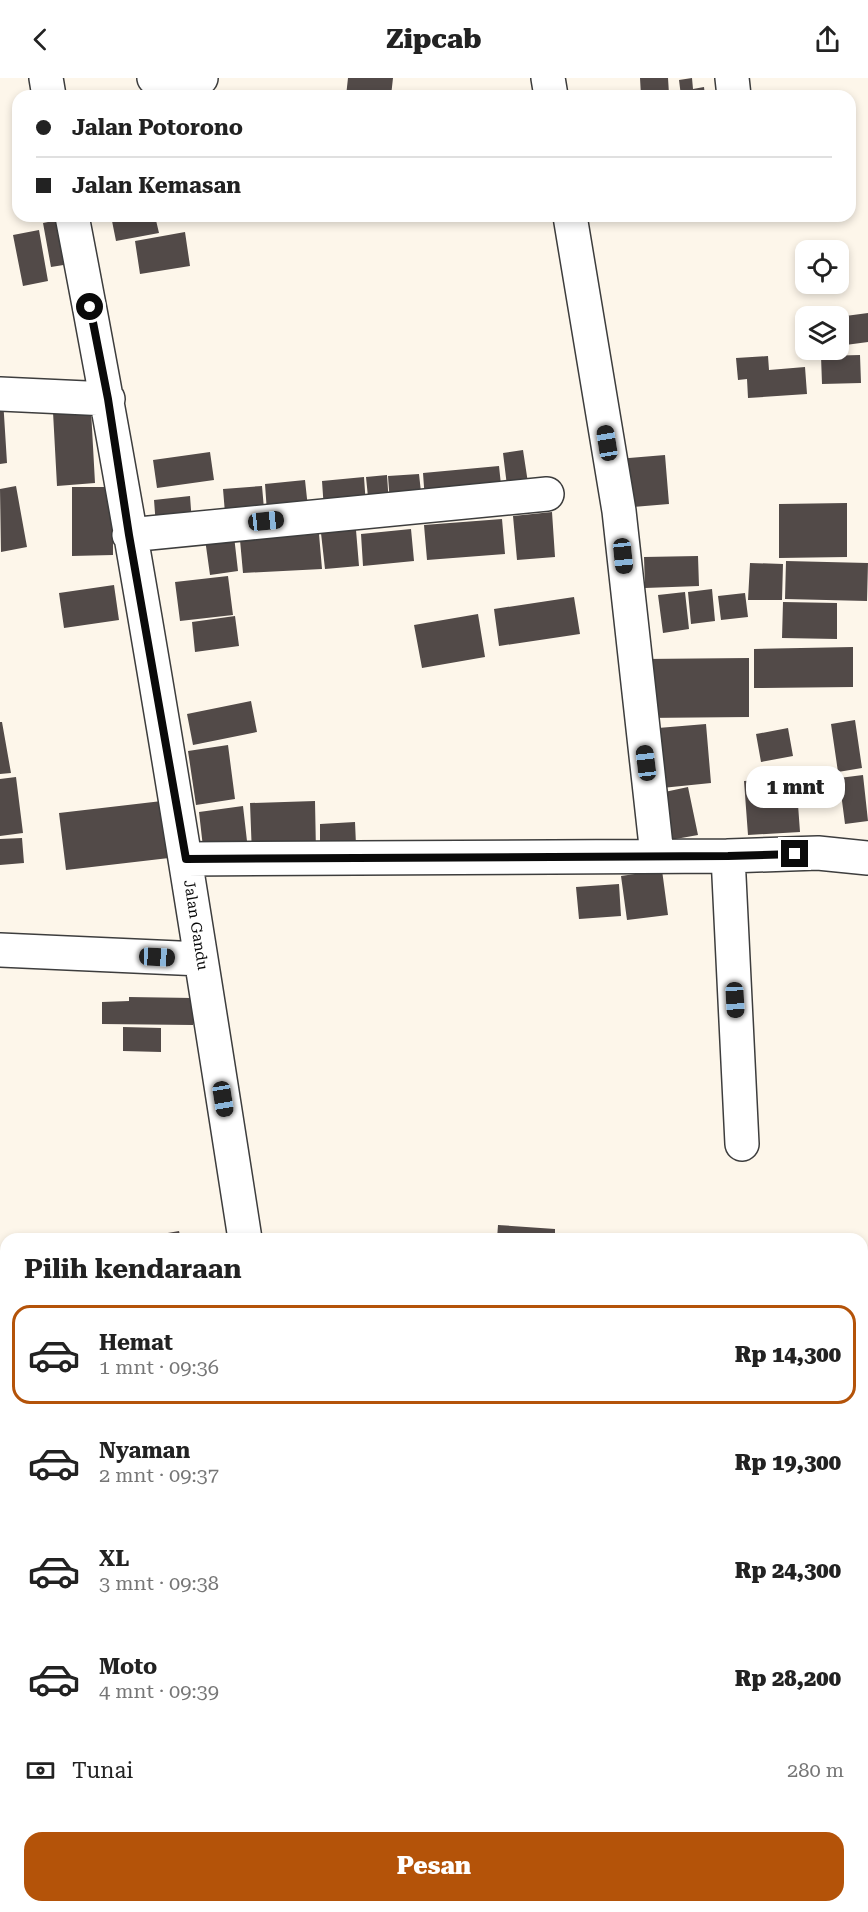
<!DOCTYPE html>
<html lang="id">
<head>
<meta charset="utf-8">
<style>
  body { margin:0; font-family:"Roboto Serif",serif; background:#f2f2f2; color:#222; height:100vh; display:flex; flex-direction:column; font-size:22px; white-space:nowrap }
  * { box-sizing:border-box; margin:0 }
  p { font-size:20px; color:#767676 }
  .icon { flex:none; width:33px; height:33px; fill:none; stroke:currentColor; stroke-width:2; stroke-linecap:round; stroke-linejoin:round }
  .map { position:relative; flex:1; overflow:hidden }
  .side { position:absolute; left:0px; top:1155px; width:868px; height:680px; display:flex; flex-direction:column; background:#fff; border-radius:18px 18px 0 0; box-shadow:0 3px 9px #0003 }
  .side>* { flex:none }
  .hud { position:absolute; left:12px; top:12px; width:844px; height:132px; border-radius:18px; box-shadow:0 3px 9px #0003; display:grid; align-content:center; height:132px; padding:0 24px; background:#fff }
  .buttons { position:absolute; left:795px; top:162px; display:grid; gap:12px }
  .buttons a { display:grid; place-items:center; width:54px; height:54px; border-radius:12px; background:#fff; box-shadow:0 3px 9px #0003; font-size:30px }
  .end { position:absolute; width:27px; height:27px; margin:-14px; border:8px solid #0a0a0a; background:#fff; box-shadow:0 0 0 3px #fff }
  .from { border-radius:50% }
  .bubble { position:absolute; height:42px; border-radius:18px; background:#fff; box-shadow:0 3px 9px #0003; font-size:20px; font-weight:800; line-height:42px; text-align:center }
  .car { position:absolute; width:18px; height:36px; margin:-18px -9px; border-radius:8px; box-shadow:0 0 4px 2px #0007; background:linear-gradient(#222 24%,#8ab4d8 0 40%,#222 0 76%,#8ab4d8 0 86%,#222 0) }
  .hud b { display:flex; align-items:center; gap:21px; height:57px; font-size:22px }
  .hud b+b { border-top:2px solid #e0e0e0 }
  .hud i { width:15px; height:15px; background:#222 }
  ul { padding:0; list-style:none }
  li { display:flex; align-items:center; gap:18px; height:99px; margin:0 12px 9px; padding:0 12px; border:3px solid transparent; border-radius:18px }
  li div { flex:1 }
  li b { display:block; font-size:22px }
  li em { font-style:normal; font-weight:800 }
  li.current { border-color:#b45309 }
  li>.icon { width:54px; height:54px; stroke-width:1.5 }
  h2 { padding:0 24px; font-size:27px; line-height:72px }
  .pay { display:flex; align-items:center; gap:15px; height:66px; padding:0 24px; font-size:22px }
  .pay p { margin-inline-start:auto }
  .button { display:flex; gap:12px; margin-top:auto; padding:12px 24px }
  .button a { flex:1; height:69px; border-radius:18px; background:#b45309; color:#fff; font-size:24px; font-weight:800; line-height:69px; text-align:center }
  header { display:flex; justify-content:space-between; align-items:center; height:78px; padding:0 24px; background:#fff; font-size:27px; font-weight:800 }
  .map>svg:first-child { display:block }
</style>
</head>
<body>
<header><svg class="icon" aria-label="back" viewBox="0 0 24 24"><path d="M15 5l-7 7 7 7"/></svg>Zipcab<svg class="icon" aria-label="share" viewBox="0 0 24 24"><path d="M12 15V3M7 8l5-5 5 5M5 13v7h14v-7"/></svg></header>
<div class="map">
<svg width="868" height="1834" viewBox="0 0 868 1834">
  <rect width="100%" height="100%" fill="#fdf6ea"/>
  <!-- building -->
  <path fill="#524a48" d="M348,0h45l-2,18h-45z
    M640,0h28l1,16 -28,2z
    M692,0l1,11 11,-2 1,9h-24l-2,-16z
    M111,138h44l4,17 -43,8z
    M68,140l8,45 -25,4 -8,-44z
    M39,152l9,51 -25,5 -10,-51z
    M185,154l5,34 -50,8 -5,-33z
    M868,235v29l-30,4v-29z
    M860,277l1,28 -39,1 -1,-28z
    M768,278l1,14 36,-3 2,27 -59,4 -1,-19 -9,1 -2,-22z
    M0,321h3l4,64 -7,1z
    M91,332l4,73 -38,3 -4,-74z
    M523,372l5,33 -21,3 -4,-33z
    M210,374l4,28 -57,8 -4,-28z
    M665,377l4,49 -48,4 -4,-49z
    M499,388l3,28 -77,7 -2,-28z
    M419,396l3,27 -32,2 -2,-27z
    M387,397l2,30 -20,2 -3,-30z
    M364,399l2,29 -42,4 -2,-29z
    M305,402l3,28 -41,4 -2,-28z
    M16,408l11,61 -26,5 -1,-63z
    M262,408l2,23 -39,4 -2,-24z
    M72,409h41v68l-41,1z
    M190,418l2,27 -36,3 -2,-26z
    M847,425v54l-68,1v-54z
    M552,434l3,45 -38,3 -4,-44z
    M502,441l3,35 -78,6 -3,-35z
    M411,451l3,32 -51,5 -2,-32z
    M356,452l3,36 -34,3 -4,-36z
    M319,456l3,35 -79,4 -3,-33z
    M234,458l4,35 -28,4 -5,-36z
    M698,478l1,30 -54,2 -1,-31z
    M786,483l82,2 -1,38 -82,-2z
    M750,485l33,1 -1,36h-34z
    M228,498l5,39 -53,6 -5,-39z
    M114,507l5,35 -55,8 -5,-35z
    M712,511l3,32 -24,3 -3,-32z
    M685,514l4,37 -26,4 -5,-38z
    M745,515l3,24 -27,3 -3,-24z
    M574,519l6,37 -81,12 -5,-37z
    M783,524l54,1v36l-55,-1z
    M478,536l7,43 -63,11 -8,-43z
    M235,538l4,30 -44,6 -3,-30z
    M853,569v40l-99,1v-39z
    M749,580v59l-105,1v-59z
    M251,623l6,31 -64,13 -6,-31z
    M855,642l7,48 -24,4 -7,-48z
    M0,644h2l9,51 -11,1z
    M706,646l5,59 -59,6 -6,-60z
    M788,650l5,28 -32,6 -5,-28z
    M228,667l7,54 -39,6 -8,-54z
    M863,697l5,46 -23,3 -6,-46z
    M16,699l7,56 -23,3v-57z
    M796,699l4,55 -52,3 -4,-54z
    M688,709l10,48 -28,5 -10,-47z
    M162,723l7,57 -103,12 -7,-57z
    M315,723l1,52 -64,2 -2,-52z
    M243,728l5,44 -44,6 -5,-44z
    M355,744l1,23h-36v-21z
    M22,760l2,25 -24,2v-26z
    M662,792l6,45 -41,5 -6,-44z
    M619,806l2,32 -42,3 -3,-32z
    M129,919l64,1v27l-91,-1v-22l27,-1z
    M123,949l38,1v24l-38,-1z
    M498,1147l57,4v10h-58z
    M179,1153l2,8h-35l-1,-2z
    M862,1248l6,1v34h-6z
    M862,1287h6v46h-6z
    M862,1350h6v37l-6,1z
    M862,1513h6v29h-6z
    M862,1548h6v52h-6z
    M862,1622h6l-4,42h-2z
    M349,1828h30v2l-29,4z
    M403,1828l1,6h-27v-1z
    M413,1828h24v6h-24z
    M441,1828h37v6h-37z
    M490,1828h27v6h-28z"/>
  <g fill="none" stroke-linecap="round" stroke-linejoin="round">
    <!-- minor casing -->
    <g stroke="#3d3d3d" stroke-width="36">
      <path id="minor" d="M46,0l3,18
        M154,0l12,3 35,-3
        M548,0l3,18
        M732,0l2,18
        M72,138c66,340 120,681 173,1023
        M570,138l49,295 38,344
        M0,316l108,5
        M129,457l418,-41
        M728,778l14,288
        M186,781l542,-3 90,-3 50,5
        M0,872l201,9
        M862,1232l6,1
        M862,1613h6
        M862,1806h6
        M334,1828l1,6
        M672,1828v6"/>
    </g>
    <!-- minor -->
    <use href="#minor" stroke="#fff" stroke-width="33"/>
  </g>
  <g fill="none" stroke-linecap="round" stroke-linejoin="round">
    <!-- route -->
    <path stroke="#0a0a0a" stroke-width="8" d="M90,229l18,92 21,136 57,324 542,-3 67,-2"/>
  </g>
  <g text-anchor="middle" stroke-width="6" stroke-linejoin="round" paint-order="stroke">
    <!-- street labels -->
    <g font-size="15" fill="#0a0a0a" stroke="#fff">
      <text transform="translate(196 847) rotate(81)" y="5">Jalan Gandu</text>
    </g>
  </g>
</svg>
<div class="buttons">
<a><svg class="icon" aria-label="locate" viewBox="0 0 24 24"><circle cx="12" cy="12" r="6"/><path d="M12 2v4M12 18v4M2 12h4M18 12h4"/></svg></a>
<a><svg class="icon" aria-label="layers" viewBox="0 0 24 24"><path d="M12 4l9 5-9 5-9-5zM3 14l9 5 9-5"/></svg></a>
</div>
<i class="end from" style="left:90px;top:229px"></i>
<i class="end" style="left:795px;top:776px"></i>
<div class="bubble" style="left:746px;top:688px;width:99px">1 mnt</div>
<i class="car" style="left:607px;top:365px;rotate:351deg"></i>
<i class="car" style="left:266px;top:443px;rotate:84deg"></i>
<i class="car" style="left:623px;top:478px;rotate:174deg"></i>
<i class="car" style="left:646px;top:685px;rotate:353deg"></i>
<i class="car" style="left:157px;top:879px;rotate:93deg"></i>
<i class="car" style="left:735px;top:922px;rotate:177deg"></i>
<i class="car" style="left:223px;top:1021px;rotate:171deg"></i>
<div class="hud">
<b><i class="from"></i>Jalan Potorono</b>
<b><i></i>Jalan Kemasan</b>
</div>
<section class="side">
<h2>Pilih kendaraan</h2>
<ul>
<li class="current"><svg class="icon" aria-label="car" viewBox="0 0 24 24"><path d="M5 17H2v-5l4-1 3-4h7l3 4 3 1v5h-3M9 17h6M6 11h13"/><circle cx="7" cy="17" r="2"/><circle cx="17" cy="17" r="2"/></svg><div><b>Hemat</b><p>1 mnt · 09:36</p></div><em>Rp 14,300</em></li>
<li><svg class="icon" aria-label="car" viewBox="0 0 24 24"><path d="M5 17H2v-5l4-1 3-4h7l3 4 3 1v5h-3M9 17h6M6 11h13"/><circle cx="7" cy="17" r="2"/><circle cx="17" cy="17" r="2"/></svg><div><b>Nyaman</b><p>2 mnt · 09:37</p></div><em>Rp 19,300</em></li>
<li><svg class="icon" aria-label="car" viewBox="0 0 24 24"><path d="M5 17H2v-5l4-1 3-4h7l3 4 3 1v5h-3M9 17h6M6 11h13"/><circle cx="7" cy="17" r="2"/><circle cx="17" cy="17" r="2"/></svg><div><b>XL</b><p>3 mnt · 09:38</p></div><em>Rp 24,300</em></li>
<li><svg class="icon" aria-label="car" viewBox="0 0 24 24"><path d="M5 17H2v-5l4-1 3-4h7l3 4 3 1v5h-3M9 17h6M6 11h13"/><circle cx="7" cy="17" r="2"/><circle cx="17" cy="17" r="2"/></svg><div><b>Moto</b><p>4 mnt · 09:39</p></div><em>Rp 28,200</em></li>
</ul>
<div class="pay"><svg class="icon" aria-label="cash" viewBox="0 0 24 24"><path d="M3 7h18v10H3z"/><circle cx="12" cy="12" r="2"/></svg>Tunai<p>280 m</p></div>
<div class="button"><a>Pesan</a></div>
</section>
</div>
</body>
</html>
